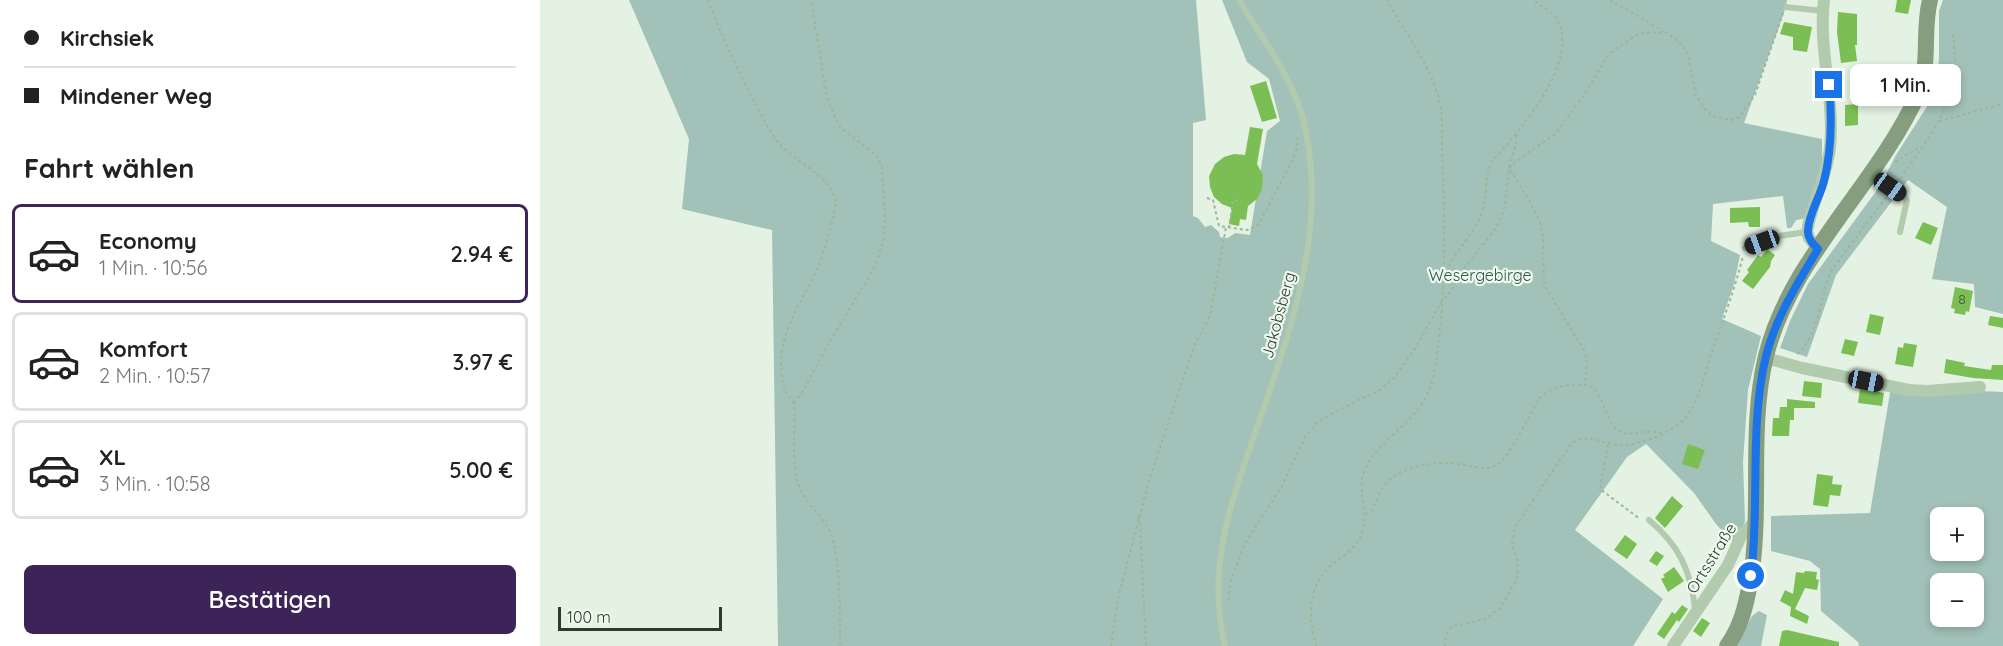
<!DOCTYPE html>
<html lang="de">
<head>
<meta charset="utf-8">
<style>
  body { margin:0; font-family:Quicksand,sans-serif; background:#f2f2f2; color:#222; height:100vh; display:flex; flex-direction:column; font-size:22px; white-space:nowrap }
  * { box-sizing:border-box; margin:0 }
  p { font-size:20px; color:#767676 }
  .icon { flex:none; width:33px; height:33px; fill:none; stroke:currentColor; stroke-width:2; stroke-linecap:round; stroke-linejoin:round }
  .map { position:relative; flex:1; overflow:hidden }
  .drawer { display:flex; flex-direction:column; background:#fff; width:540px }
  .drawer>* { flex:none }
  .banner { display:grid; align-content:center; height:132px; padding:0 24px; background:#fff }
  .tools { position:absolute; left:1390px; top:507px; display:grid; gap:12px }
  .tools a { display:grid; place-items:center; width:54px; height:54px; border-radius:9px; background:#fff; box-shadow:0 3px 9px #0003; font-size:30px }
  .scale { position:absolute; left:18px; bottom:15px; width:164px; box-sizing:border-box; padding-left:6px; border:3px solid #30392c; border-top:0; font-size:16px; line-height:21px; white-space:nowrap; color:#30392c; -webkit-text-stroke:4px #effaee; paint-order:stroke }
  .end { position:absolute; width:27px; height:27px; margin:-14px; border:8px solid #1a73e8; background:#fff; box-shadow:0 0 0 3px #fff }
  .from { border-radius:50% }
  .bubble { position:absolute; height:42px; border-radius:9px; background:#fff; box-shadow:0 3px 9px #0003; font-size:20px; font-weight:600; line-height:42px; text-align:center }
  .car { position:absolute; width:18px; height:36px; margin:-18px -9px; border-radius:8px; box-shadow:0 0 4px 2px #0007; background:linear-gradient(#222 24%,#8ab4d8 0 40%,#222 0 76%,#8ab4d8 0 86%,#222 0) }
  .banner b { display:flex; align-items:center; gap:21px; height:57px; font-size:22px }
  .banner b+b { border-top:2px solid #e0e0e0 }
  .banner i { width:15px; height:15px; background:#222 }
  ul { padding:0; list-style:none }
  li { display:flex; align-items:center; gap:18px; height:99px; margin:0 12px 9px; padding:0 12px; border:3px solid #e0e0e0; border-radius:9px }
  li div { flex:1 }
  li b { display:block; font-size:22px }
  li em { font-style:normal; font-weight:600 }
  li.active { border-color:#3c2458 }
  li>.icon { width:54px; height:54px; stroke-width:1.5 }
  h2 { padding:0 24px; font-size:27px; line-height:72px }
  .button { display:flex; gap:12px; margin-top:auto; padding:12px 24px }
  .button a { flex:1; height:69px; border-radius:9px; background:#3c2458; color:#fff; font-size:24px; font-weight:600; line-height:69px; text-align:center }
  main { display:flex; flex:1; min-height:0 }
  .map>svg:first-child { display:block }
</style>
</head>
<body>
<main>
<section class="drawer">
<div class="banner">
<b><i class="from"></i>Kirchsiek</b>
<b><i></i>Mindener Weg</b>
</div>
<h2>Fahrt wählen</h2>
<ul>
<li class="active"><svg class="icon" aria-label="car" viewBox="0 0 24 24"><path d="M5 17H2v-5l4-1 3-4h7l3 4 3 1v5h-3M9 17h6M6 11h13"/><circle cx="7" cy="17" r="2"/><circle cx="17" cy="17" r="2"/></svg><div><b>Economy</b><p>1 Min. · 10:56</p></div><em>2.94 €</em></li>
<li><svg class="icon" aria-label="car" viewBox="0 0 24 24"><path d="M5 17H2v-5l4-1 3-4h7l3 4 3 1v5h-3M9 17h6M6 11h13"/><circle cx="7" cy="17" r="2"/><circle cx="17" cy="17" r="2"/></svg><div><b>Komfort</b><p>2 Min. · 10:57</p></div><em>3.97 €</em></li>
<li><svg class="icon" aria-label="car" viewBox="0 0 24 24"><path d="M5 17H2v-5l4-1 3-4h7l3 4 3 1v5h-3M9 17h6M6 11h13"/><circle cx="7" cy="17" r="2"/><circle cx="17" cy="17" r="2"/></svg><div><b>XL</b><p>3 Min. · 10:58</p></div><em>5.00 €</em></li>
</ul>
<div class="button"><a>Bestätigen</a></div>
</section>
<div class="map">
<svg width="1463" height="646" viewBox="0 0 1463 646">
  <rect width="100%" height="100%" fill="#e3f2e2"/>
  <!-- green -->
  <path fill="#a2c1b9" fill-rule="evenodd" d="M89,0h567l10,120 -13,3v93l5,2 7,9 6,-2 8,7 1,5 8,1 7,-5 15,2 17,-104 13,-10 -11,-42 -22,-17 -25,-62h565l-3,13 -40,110 78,16v22l-15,57 -11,2 -5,8h-4l-4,-32 -70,8 -2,37 29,14 -6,29 -12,35 39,17 -13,54 -5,72 2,59 -10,23 -19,-20 -22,-31 -48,-49 -19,13 -52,73 88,69 -30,47h-855l-6,-416 -90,-21 7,-70z
    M1403,0h60v314l-28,-7 -1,-23 -42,-5 15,-72 -39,-27 -72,95 -29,82 -27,-9 10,-27 18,-37 72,-98 16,-31 32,-50 8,-21 3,-25v-48z
    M1351,387l112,5v254h-144l-1,-4 -37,-31 -1,-42 -10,-8 -39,-10v-35l99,-3zM1401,518h33v32h-33zM1401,584h33v32h-33z
    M1219,611l8,4 -6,31h-25l16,-30z"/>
  <!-- building -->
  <path fill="#7abe54" d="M1357,0h14l-3,14 -13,-2z
    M1298,12l19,2v31h-2l2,16 -16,2 -4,-31z
    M1244,22l28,5 -5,25 -14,-2v-13l-13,-3z
    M726,81l11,37 -15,4 -12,-36z
    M1318,104v21l-13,1v-21z
    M710,127l13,2 -6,35 6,11 -1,14 -5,10 -9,7 -2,14 -6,-1 -1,7 -10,-2 3,-16 -10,-4 -8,-7 -4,-10 -1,-11 6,-12 9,-7 10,-3 11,1z
    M1220,207v20h-11l-1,-5 -18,1v-15z
    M1383,222l15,6 -7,17 -16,-7z
    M1227,249l8,6 -4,6 -1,6 -17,22 -11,-8 7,-9 -2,-2 11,-15 3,2z
    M1415,287l18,4 -4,21 -3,-1 -1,4 -11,-2 1,-4 -4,-1z
    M1330,314l14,3 -4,18 -14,-3z
    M1450,316l13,2v10l-15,-3z
    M1305,339l13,3 -4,14 -13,-3z
    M1364,343l13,2 -4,22 -18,-3 3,-17 5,1z
    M1406,359l19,4 -1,3 27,4 1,-5h11v15l-30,-2 -29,-5z
    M1264,381l18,2 -1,15 -19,-2z
    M1320,388l24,5 -2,13 -24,-3z
    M1247,399l28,3v6h-21v12h-4l-1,16h-17l1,-18h6l1,-11h7z
    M1148,444l17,6 -7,19 -16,-5z
    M1277,474l16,2 -1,8 10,1 -2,11 -10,-1 -2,12 -15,-2z
    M1132,496l11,10 -18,22 -10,-10z
    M1085,535l12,9 -10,15 -13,-9z
    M1116,551l8,5 -7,10 -8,-5z
    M1134,567l10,14 -16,11 -7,-13 4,-2 -2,-2z
    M1265,571l12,1 -1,7 3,1 -2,10 -12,-2 -10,21 14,7 -2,8 -17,-8 1,-9 -11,-6 5,-11 8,4 3,-22 8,1z
    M1142,605l6,4 -9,13 -2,-2 -13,19 -7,-5 15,-22 3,2z
    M1162,618l8,5 -9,14 -8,-6z
    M1247,630l52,12v4h-60l3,-15z"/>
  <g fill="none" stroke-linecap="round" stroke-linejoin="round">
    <!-- path -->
    <path stroke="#9db698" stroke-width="2" stroke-dasharray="3 3" stroke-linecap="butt" d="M168,0c13,35 29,68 46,101 7,13 14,28 23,40 17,22 55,33 59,63 -4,17 -8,36 -14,53 -13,35 -38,63 -41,101 0,11 0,21 4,32 2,5 8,9 9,15 2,26 -3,53 4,78 5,19 24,31 32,49 11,23 10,87 10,114
      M1070,0l53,31
      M1399,121l64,-17
      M976,135v9l-7,24 20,32 11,23 3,13 1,49 40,65 3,10 -2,25
      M1355,162l26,-16
      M1357,183c21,-30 52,-68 58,-106 2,-14 -2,-32 -2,-46
      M667,198l6,2 6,26 28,4 11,-5 33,-62 6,-15v-10
      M689,228l4,-28 8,1
      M903,277c9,-22 27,-38 37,-60 8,-18 4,-37 11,-55 26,-27 89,-100 67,-141 -5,-9 -17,-15 -25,-21
      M1257,354c21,-15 24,-60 34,-83l57,-76
      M253,402l8,-7 26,-49 42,-69 9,-18 6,-22 1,-19 -3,-51 -5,-11 -38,-30 -12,-28 -16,-98
      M1068,444l-8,45 40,30
      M826,514l5,-2c5,-8 7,-18 12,-25 17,-23 56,-27 82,-22 10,2 22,5 32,0 13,-7 33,-52 42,-66 12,-14 37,-17 54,-12 11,13 14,34 23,42 13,12 32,-3 46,5
      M598,517l2,7 6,122
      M688,600l3,-19 14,-38 37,-57 23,-49 11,-13 15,-10 31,-16 15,-6 17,-14 20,-28 28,-49 8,-8 13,-23 33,-42 8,-18 5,-42 14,-12 32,-22 27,-36 25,-41 10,-9 23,-15 26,-1 14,11 8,11 8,41 8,13 8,8 20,4 7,-3 16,-22 28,-82
      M571,646l7,-48 33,-124 44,-130 15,-28 16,-89
      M776,646c-8,-31 -9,-61 18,-83 9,-7 20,-14 26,-25 12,-26 -6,-48 6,-71 14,-29 50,-43 63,-77 6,-13 7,-30 9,-44 8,-61 7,-134 4,-196 -1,-15 2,-34 -3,-50 -9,-36 -34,-67 -52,-100
      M905,646l1,-11 6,-9 34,-7 14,-11 17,-29 1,-15 -6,-20 3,-17 56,-83c16,-14 39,5 58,1 20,-4 43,-12 57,-28 15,-19 19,-46 27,-69 11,-30 22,-60 30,-92"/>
    <!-- lane -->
    <path stroke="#b2caae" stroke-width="6" d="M1246,7l37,4
      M1360,232l7,-32 -4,-4
      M1205,248l34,-12 28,-4
      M1109,520c30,25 42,51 46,89
      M685,646c-19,-80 6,-142 31,-216 35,-101 75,-207 46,-315 -11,-39 -42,-80 -63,-115"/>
    <!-- street -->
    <path stroke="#b2caae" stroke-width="12" d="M1278,249l-9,-11 -2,-6c4,-28 20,-55 23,-84 5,-50 -12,-99 -6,-148
      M1226,358l36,10 107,22 18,1 53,-4
      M1133,646l55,-81 14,-31 14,-13"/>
    <!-- secondary -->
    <path stroke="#869e7f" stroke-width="16" d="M1187,646c14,-19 19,-41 23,-63 13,-75 -2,-153 16,-227 24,-98 111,-171 152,-262 13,-30 4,-63 12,-94"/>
    <!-- lane-bridge -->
    <path stroke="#b2caae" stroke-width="6" d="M1338,178l25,18"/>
  </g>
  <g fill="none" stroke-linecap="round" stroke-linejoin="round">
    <!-- route -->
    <path stroke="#1a73e8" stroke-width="8" d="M1211,576c9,-71 -2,-151 15,-220 10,-39 31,-72 52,-107 -5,-5 -11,-11 -10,-19 1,-17 12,-33 16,-49 8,-31 8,-64 5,-96"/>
  </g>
  <g text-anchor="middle" stroke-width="4.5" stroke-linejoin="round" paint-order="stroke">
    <!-- number labels -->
    <g font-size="14" fill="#425a36">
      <text x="1422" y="304">8</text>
    </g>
    <!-- park labels -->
    <g font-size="16" fill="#31564d" stroke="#effaee">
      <text x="940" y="281">Wesergebirge</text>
    </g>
    <!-- street labels -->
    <g font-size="16" fill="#30392c" stroke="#effaee">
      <text transform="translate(738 315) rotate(-75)" y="6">Jakobsberg</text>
      <text transform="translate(1171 558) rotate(-58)" y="6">Ortsstraße</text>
    </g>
  </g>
</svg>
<div class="tools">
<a>+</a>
<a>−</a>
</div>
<div class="scale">100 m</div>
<i class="end from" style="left:1211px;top:576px"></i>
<i class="end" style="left:1289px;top:85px"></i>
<div class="bubble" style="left:1310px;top:64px;width:111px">1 Min.</div>
<i class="car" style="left:1350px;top:187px;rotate:125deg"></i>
<i class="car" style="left:1222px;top:242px;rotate:250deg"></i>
<i class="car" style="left:1326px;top:381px;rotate:101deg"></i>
</div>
</main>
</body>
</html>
